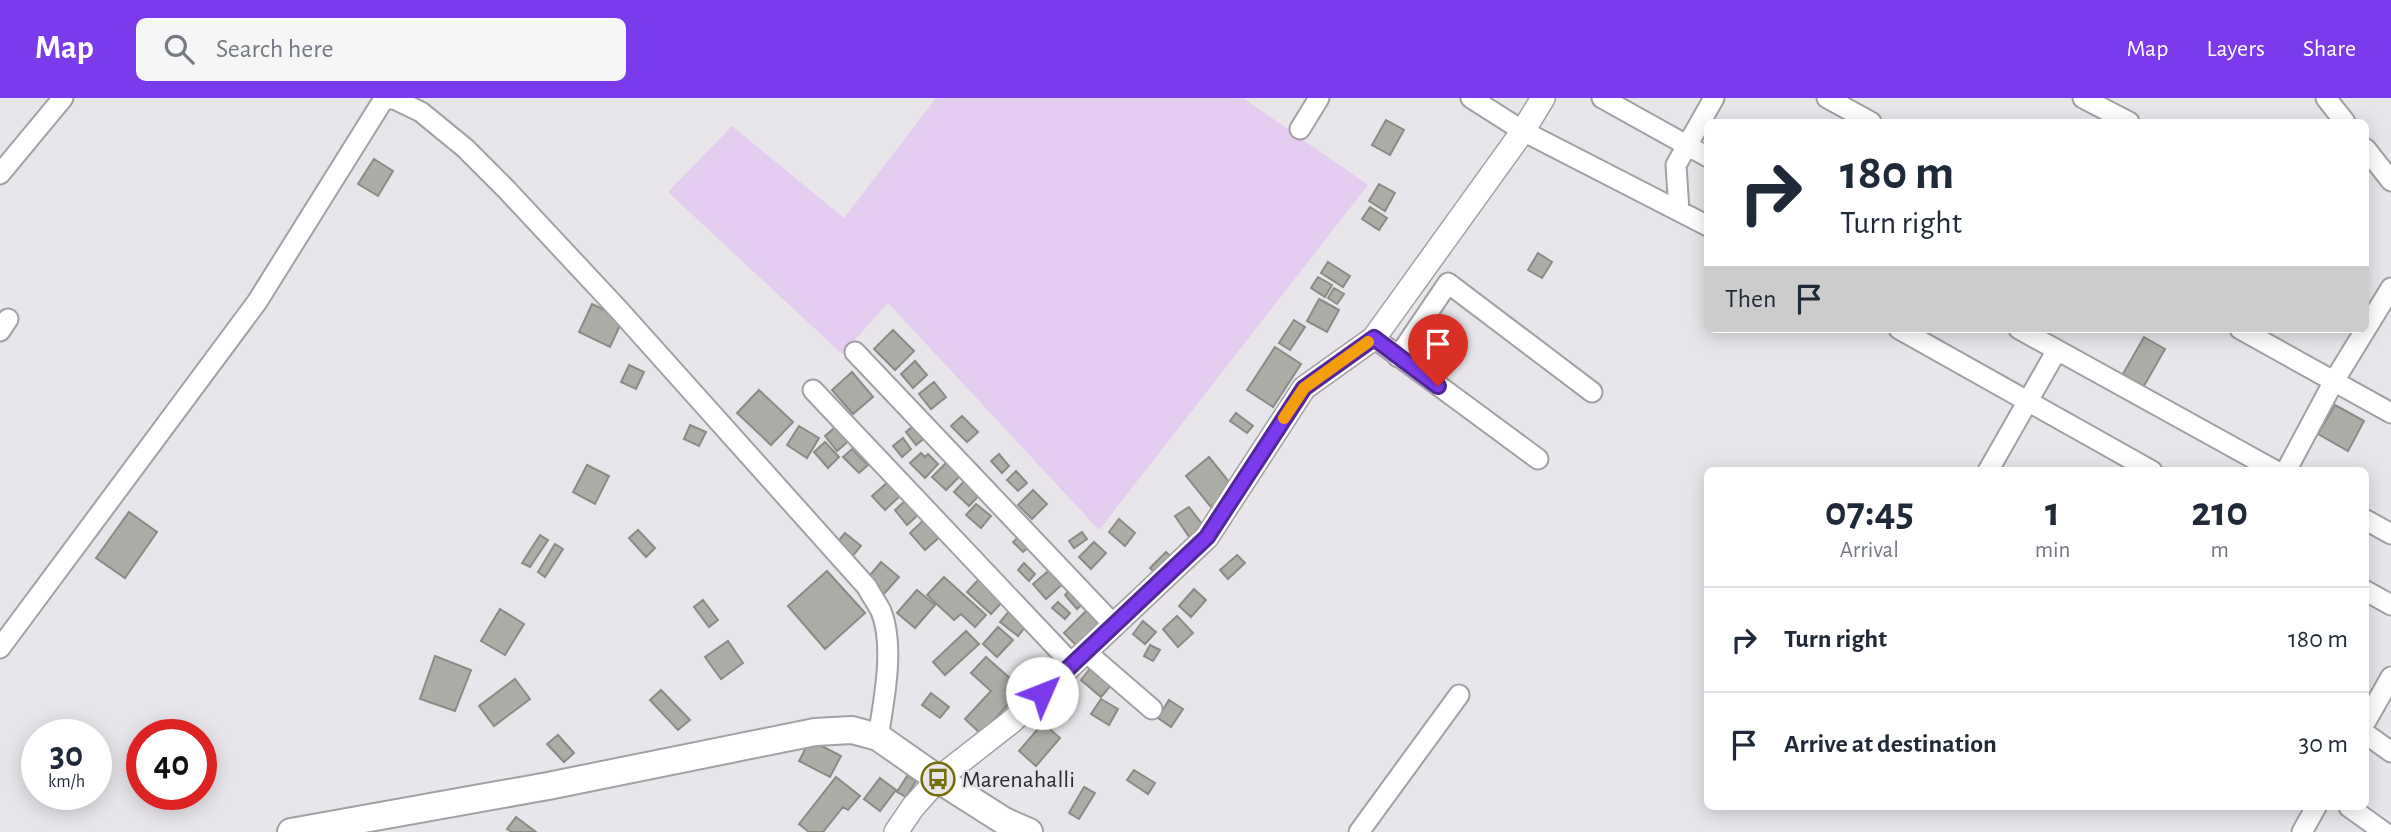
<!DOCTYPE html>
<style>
body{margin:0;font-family:"Alegreya Sans",sans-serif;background:#f6f6f7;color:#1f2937;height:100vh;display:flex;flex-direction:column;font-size:26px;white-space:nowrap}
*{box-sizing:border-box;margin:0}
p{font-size:23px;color:#747a83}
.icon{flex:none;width:38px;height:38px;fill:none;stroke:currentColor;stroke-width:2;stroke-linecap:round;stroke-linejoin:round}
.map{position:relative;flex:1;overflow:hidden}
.side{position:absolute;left:1704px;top:369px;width:665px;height:343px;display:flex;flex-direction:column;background:#fff;border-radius:10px;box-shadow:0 4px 18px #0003}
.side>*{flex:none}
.hud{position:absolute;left:1704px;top:21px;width:665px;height:214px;border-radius:10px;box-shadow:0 4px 18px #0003;background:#fff;color:#1f2937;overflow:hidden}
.speed{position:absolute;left:21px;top:621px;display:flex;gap:14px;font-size:35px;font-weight:700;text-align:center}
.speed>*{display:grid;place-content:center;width:91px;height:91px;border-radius:50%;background:#fff;box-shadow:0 4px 18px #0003;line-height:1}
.speed small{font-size:18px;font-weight:400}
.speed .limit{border:10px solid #d22;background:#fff;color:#111}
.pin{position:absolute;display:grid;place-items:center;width:60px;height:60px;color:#fff;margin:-72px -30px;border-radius:50% 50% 50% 0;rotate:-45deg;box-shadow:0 0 7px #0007}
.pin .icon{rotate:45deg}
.me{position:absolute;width:77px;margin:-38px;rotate:46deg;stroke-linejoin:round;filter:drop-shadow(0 0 5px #0008)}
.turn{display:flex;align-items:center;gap:24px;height:147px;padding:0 21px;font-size:32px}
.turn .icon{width:91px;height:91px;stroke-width:2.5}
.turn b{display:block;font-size:49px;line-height:60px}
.then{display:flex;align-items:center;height:66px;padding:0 21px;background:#0003;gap:14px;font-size:26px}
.eta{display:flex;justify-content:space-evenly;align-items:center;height:119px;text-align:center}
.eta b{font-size:42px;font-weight:700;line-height:49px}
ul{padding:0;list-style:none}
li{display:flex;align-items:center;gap:21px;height:105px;padding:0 21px;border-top:2px solid #e0e1e3}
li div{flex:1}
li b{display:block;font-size:26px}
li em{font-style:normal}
header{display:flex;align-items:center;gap:42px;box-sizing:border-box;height:98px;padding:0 35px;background:#7c3aed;color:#fff}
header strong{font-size:33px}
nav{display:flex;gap:38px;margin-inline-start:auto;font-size:24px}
.search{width:490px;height:63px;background:#f6f6f7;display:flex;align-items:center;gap:18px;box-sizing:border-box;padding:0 24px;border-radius:10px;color:#747a83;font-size:26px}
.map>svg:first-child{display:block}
.green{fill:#e5ccf1}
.building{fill:#adada8;stroke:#8b8a85;stroke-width:2}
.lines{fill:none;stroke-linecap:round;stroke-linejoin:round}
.minor-casing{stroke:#a3a0a4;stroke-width:23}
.tertiary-casing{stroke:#a3a0a4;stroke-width:26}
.secondary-casing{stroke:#a3a0a4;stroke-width:30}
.minor{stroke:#fff;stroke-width:19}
.tertiary{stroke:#fff;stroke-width:23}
.secondary{stroke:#fff;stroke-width:26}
.route-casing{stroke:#51269a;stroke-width:18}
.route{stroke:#7c3aed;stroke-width:12}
.slow{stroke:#f59e0b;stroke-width:12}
.labels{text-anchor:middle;stroke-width:5;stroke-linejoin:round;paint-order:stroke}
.poi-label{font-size:24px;fill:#2c2b2d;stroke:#e9e6eb;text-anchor:start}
</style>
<header>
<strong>Map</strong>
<div class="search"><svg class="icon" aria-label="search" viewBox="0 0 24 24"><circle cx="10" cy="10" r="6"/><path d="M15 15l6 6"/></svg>Search here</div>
<nav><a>Map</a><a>Layers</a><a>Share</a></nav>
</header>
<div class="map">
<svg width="2391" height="734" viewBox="0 0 2391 734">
<rect width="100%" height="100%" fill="#e9e6eb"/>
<path class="green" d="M936,0h307l125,87 -269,345 -211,-227 -46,51 -174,-162 64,-66 112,92z"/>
<path class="building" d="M1386,22l18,10 -14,25 -18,-10z
M374,61l19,12 -15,25 -20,-12z
M1379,86l16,9 -10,18 -16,-10z
M1370,109l17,11 -8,12 -17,-11z
M1538,155l14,9 -10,16 -14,-8z
M1328,164l22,14 -7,11 -22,-14z
M1318,179l14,8 -7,12 -14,-9z
M1334,190l10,6 -7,10 -9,-6z
M1319,201l20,11 -12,22 -20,-11z
M592,206l31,15 -13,28 -31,-15z
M1294,222l11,7 -15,23 -11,-7z
M893,232l21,21 -19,19 -21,-21z
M2144,239l21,12 -21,37 -21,-12z
M1275,249l26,17 -28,43 -26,-17z
M915,263l12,14 -14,13 -12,-14z
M629,267l15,7 -8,17 -15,-7z
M852,274l21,25 -20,17 -21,-24z
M934,284l12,15 -15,12 -12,-15z
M759,292l34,32 -22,23 -34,-32z
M2335,307l29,16 -16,30 -30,-17z
M1236,315l17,13 -6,7 -17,-12z
M962,318l16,16 -11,10 -16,-16z
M840,325l12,15 -15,13 -12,-15z
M917,325l10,13 -11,9 -10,-13z
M690,327l16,7 -7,14 -15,-7z
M799,328l20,12 -12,20 -20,-13z
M903,340l8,11 -9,8 -9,-11z
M825,344l14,15 -11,11 -14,-16z
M852,351l16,16 -9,8 -16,-16z
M921,355l4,4 3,-3 10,10 -13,14 -15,-15z
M999,356l10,12 -7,7 -11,-12z
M1209,359l25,31 -23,19 -25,-31z
M949,362l14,13 -17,17 -14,-13z
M587,367l22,11 -14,28 -22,-12z
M1016,373l11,12 -9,8 -11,-11z
M968,379l15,14 -14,15 -15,-14z
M889,383l12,14 -16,15 -13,-14z
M1033,392l14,14 -15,15 -14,-14z
M906,402l13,14 -12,11 -12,-15z
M976,406l15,12 -10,12 -15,-13z
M1189,409l16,21 -15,10 -15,-22z
M129,414l28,20 -32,46 -29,-20z
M927,419l16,17 -18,16 -15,-17z
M1119,421l16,14 -10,13 -16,-14z
M638,432l17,18 -9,9 -17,-19z
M1082,434l5,7 -13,9 -5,-7z
M845,435l16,13 -11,13 -16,-13z
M1022,436l10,10 -9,8 -10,-10z
M540,437l8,5 -18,27 -8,-4z
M1094,444l12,11 -15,16 -12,-12z
M555,446l8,5 -18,28 -7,-5z
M1166,454l11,11 -16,16 -11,-11z
M1237,457l8,8 -17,16 -8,-9z
M881,464l18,15 -16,18 -17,-15z
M1024,465l11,11 -6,7 -11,-11z
M1053,469l13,14 -20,18 -13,-15z
M827,473l38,42 -40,36 -37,-43z
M944,479l42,38 -11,12 -14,-13 -7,6 -27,-25z
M979,481l24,22 -12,13 -24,-22z
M1073,489l13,14 -9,8 -12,-14z
M1194,491l12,11 -15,17 -12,-11z
M917,492l18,15 -20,23 -18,-15z
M703,502l15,20 -9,7 -15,-20z
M1058,504l12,11 -5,6 -13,-11z
M1091,508l15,15 -27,27 -15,-15z
M500,511l24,15 -19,31 -24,-14z
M1011,511l17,14 -10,13 -18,-14z
M1177,518l16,17 -15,14 -15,-18z
M1143,523l13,11 -11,12 -12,-10z
M998,529l15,13 -16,17 -14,-13z
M966,533l13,13 -34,31 -12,-13z
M728,543l15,22 -22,16 -16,-22z
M1150,547l10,5 -7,11 -9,-5z
M435,558l36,14 -16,41 -35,-12z
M986,559l36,32 -41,45 -16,-15 26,-28 -20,-18z
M1092,568l21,17 -12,14 -20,-17z
M515,581l15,20 -36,27 -15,-20z
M661,592l29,30 -12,10 -28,-30z
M931,595l18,14 -9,11 -18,-13z
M1101,601l17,10 -9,16 -18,-11z
M1169,602l14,9 -12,18 -13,-9z
M1043,625l17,15 -24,28 -17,-15z
M558,637l16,18 -10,9 -17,-18z
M810,642l31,16 -11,21 -31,-16z
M1134,672l21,13 -7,11 -21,-14z
M907,678l9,5 -10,16 -9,-5z
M836,679l24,19 -12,14 -5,-3 -20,25h-14l-10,-8z
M880,680l16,12 -16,21 -16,-12z
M1084,689l11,6 -16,26 -10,-6z
M516,719l20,15h-24l-5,-3z"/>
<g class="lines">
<defs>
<path id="minor" d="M1471,0l52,33 185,95
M1602,0l106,59
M1827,0l44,24
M2083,0l46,24
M2326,0l19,24
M1300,31l19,-31
M2366,51l25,32
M0,76l63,-76
M1679,113l-3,-46 38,-67
M1899,231l253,142
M2019,231l257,142
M2240,231l151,84
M0,233l8,-12
M1374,240l164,121
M855,254l259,273
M1398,259l50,-74 144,109
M813,292l259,274
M1988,373l69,-121
M2286,373l48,-90 57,-93
M2366,422l25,14
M2366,493l25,14
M0,550l257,-346 125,-200 4,-3h8l27,13 44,36 41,41 113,121 248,277c4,8 10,16 14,24 14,34 3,90 -3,126
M1086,554l66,57
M2366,623l25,-44
M2366,636l25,18
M2349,709l35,25
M1359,734l100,-137
M2302,734l14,-25"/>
<path id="tertiary" d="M896,734l17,-25 25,-28 73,-57 196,-185 97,-149 70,-50 149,-207 20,-33"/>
<path id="secondary" d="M291,734l257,-46 267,-54 37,-2 26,7 60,42 66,42 25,11"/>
</defs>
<use href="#minor" class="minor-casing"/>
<use href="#tertiary" class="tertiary-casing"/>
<use href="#secondary" class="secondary-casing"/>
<use href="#minor" class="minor"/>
<use href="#tertiary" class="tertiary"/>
<use href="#secondary" class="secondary"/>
</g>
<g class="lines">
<defs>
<path id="route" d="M1042,595l165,-156 97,-149 70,-50 64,48"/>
</defs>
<use href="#route" class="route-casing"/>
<use href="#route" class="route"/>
<path class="slow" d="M1284,320l20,-30 64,-46"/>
</g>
<defs>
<symbol id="bus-ring" viewBox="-11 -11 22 22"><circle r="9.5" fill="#e9e6eb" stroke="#756f0e" stroke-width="1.5"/><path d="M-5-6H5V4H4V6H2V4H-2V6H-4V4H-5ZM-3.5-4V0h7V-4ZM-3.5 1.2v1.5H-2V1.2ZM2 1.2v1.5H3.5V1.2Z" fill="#756f0e"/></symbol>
</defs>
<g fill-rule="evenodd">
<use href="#bus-ring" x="919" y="662" width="38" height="38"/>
</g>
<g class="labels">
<g class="poi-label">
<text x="962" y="689">Marenahalli</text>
</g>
</g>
</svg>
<div class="speed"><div>30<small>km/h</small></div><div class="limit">40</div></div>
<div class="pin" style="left:1438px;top:288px;background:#d93025"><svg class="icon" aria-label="arrive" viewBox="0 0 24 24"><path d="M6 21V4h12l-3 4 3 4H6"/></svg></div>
<svg class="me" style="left:1042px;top:595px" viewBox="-20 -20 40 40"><circle r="19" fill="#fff"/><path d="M0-13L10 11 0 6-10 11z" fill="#7c3aed"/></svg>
<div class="hud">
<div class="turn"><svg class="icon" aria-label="right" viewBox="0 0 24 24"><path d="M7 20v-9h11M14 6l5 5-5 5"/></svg><div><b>180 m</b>Turn right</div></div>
<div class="then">Then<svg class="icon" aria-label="arrive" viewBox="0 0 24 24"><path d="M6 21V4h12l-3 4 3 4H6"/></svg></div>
</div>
<section class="side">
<div class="eta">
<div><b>07:45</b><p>Arrival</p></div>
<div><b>1</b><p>min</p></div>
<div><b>210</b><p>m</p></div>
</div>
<ul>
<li><svg class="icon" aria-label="right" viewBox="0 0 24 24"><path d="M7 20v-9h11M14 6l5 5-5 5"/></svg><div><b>Turn right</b></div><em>180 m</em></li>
<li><svg class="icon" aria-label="arrive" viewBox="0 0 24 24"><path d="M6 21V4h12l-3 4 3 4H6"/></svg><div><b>Arrive at destination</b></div><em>30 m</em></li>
</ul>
</section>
</div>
